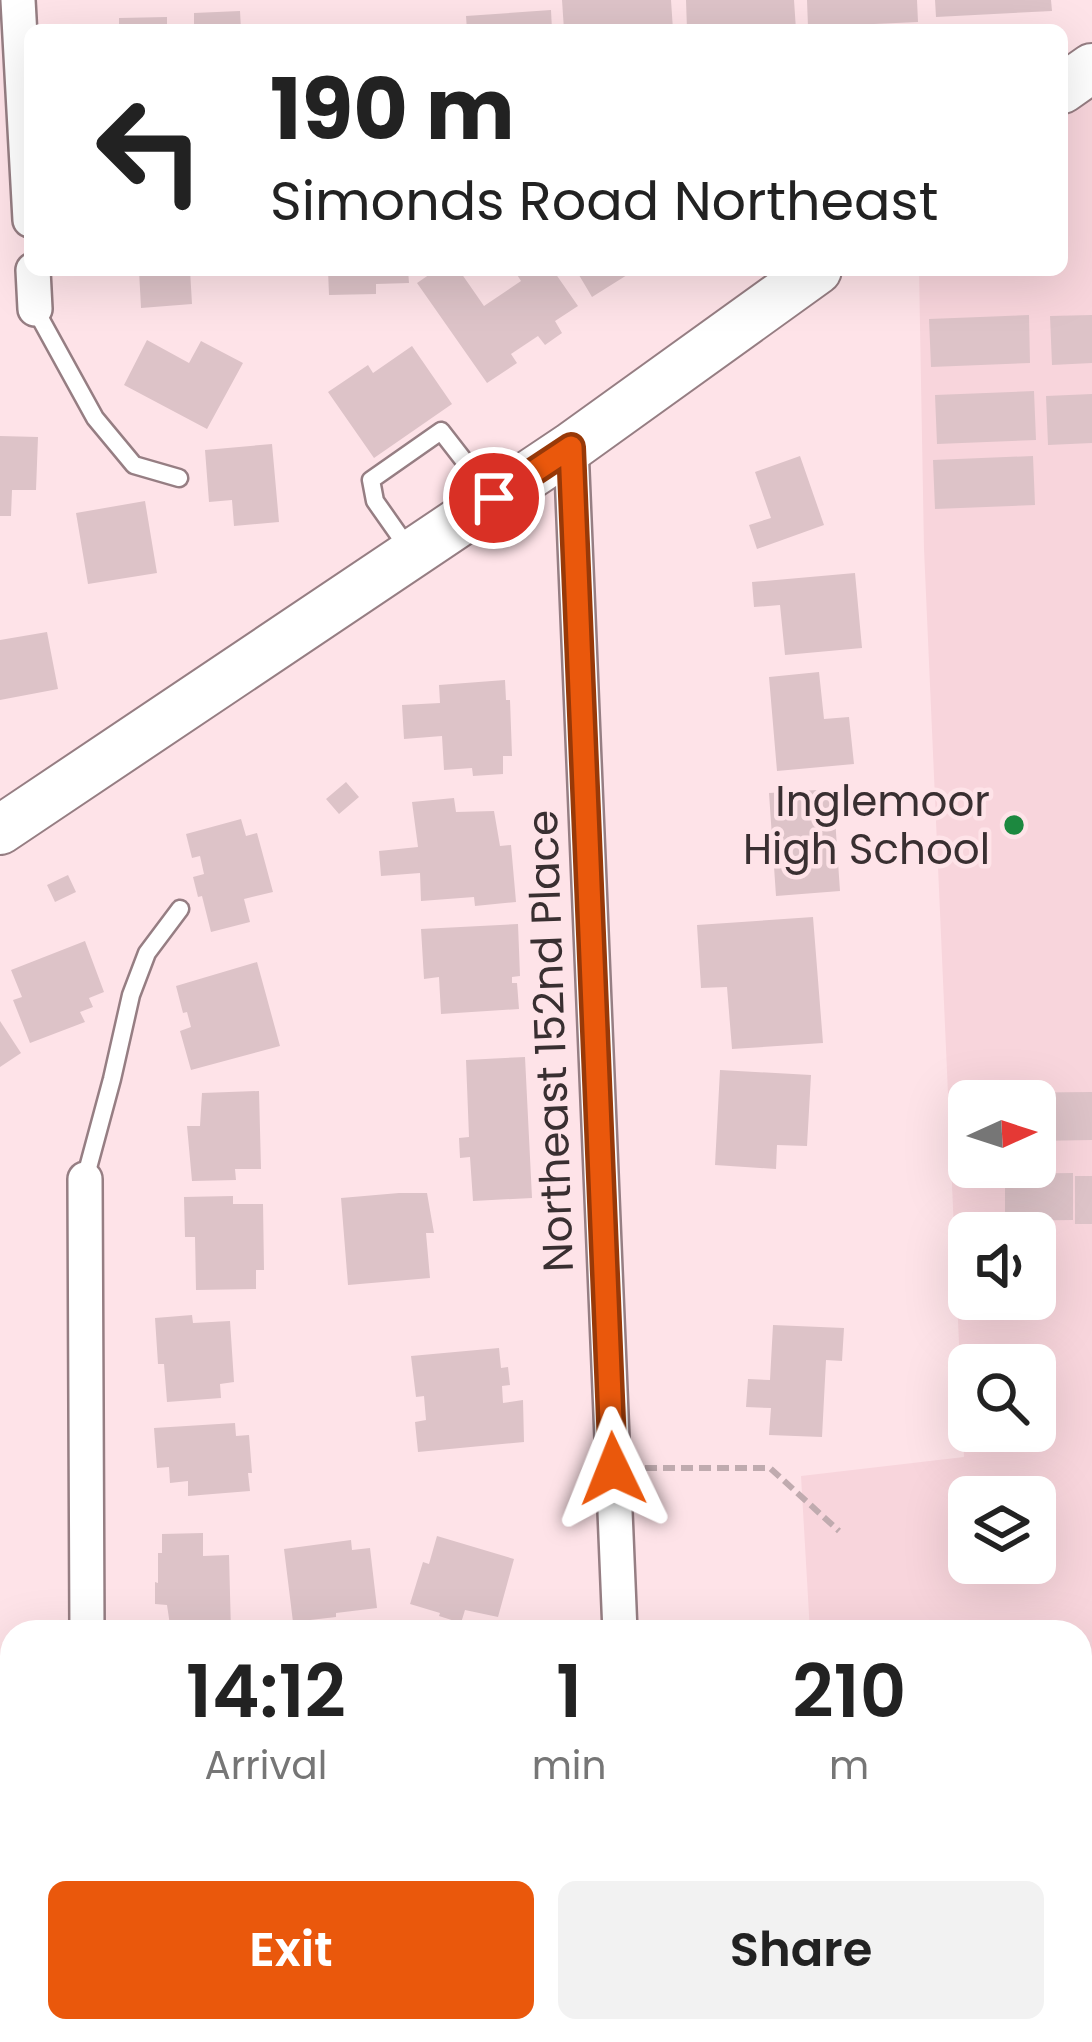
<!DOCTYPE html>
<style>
body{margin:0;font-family:Poppins,sans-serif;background:#f2f2f2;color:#222;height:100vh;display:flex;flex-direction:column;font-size:45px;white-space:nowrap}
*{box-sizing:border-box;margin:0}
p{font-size:39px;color:#767676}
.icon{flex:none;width:66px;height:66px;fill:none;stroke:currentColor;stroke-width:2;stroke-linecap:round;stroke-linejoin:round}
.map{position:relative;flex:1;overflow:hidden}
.sheet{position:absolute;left:0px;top:1620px;width:1092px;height:423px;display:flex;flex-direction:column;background:#fff;border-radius:36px 36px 0 0;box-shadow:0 12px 48px #0002}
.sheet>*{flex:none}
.guide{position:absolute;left:24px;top:24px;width:1044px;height:252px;border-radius:18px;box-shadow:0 12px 48px #0002;background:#fff;color:#222;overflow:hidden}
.needle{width:78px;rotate:87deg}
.tools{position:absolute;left:948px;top:1080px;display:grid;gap:24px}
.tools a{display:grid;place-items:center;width:108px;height:108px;border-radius:18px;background:#fff;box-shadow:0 12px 48px #0002;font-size:60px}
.pin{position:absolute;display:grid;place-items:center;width:102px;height:102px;color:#fff;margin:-51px;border:6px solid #fff;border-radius:50%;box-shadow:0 3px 12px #0007}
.me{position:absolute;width:132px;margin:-66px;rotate:358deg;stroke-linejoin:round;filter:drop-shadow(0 0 9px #0008)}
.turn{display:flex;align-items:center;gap:42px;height:252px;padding:0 48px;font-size:54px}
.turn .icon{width:156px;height:156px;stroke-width:2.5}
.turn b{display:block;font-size:84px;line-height:102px}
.eta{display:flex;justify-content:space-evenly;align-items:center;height:204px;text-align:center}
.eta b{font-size:72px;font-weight:600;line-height:84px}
.button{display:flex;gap:24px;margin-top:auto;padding:24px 48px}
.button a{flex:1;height:138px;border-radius:18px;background:#ea580c;color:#fff;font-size:48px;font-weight:600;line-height:138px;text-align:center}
.button a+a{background:#f2f2f2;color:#222}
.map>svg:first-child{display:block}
.built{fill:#f8d5dc;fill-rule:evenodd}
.green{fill:#e5b2bc}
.building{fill:#ddc3c8}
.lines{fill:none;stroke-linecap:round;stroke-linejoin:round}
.service-casing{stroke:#967e83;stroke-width:21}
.minor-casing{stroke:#967e83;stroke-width:38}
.secondary-casing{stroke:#967e83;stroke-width:52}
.path{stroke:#c0abaf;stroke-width:6;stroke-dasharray:12 6;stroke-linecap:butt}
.service{stroke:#fff;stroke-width:16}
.minor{stroke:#fff;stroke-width:33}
.secondary{stroke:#fff;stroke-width:48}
.route-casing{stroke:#983908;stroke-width:30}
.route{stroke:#ea580c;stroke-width:21}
.poi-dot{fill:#1c883f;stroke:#fee3e8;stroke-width:4.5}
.labels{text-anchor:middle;stroke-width:9;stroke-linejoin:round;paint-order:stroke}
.poi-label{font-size:42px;fill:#392f31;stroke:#fee3e8;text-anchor:end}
.street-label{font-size:42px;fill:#392f31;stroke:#fee3e8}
</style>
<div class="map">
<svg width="1092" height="2042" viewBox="0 0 1092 2042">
<rect width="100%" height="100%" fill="#fee3e8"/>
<path class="built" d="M1092,74v1663h-12v-105h-270l-9,-156 163,-19 -40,-908 -5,-279h143v-168zM969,1101h66v66h-66zM969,1233h66v66h-66zM969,1365h66v66h-66zM969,1497h66v66h-66z"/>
<path class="green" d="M1080,1737h12v227l-12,1z"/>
<path class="building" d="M562,0h109l2,30h-109z
M686,0h108l2,30h-109z
M807,0h110l1,22 -110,5z
M935,0h116l1,11 -116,6z
M551,10l1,20h-85l-1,-14z
M240,11l1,19h-47v-17z
M167,17v13h-48v-12z
M139,270h51l2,34 -51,4z
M328,270h80l1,13 -33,1v10l-47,1z
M436,270h23l25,36 37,-25 -7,-11h39l25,36 -23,15 7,12 -17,12 -7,-9 -27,18 6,9 -30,20 -70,-100z
M576,270h59l-43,27z
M1029,315l1,48 -99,4 -2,-48z
M1092,315v48l-40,2 -2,-49z
M147,340l42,23 12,-22 42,22 -36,66 -83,-44z
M412,346l40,58 -78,54 -46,-66 40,-27 5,8z
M1034,391l2,49 -99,4 -2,-49z
M1092,394v49l-44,2 -2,-49z
M0,436l38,1 -2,53h-24l-1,26h-11z
M272,444l7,78 -45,4 -2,-26 -23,2 -4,-52z
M800,456l24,69 -67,24 -8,-24 22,-7 -16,-46z
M1033,456l2,49 -100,4 -2,-49z
M145,501l12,72 -69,11 -12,-71z
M855,573l7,75 -77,7 -5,-50 -26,2 -2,-25z
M47,632l11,57 -58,11v-60z
M819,672l5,47 25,-2 5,47 -77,7 -8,-94z
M505,680l1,20h4l2,56h-9v18l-30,2 -1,-8 -28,2 -2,-34 -38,3 -2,-34 38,-2 -1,-18z
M346,782l13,15 -20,17 -13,-15z
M833,789l7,102 -64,5 -7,-103z
M454,798l2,14 38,-1 6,35 11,-1 5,57 -41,4 -1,-9 -53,4 -1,-28 -39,3 -2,-25 39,-4 -6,-45z
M241,819l5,17 11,-3 16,59 -29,7 6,23 -39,10 -9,-36 -4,1 -5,-20 11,-3 -4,-18 -8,2 -6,-24z
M68,875l8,17 -21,10 -8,-17z
M813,917l10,126 -91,6 -5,-62 -26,1 -4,-63z
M518,924l2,52 -8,1v6h5l2,26 -78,5 -2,-37 -15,2 -3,-50z
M85,941l19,51 -15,6 4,9 -13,5 5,10 -55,21 -17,-43 9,-3 -11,-27z
M257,962l23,84 -89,24 -11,-39 11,-4 -4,-15 -4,1 -7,-27z
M0,1021l21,32 -21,14z
M525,1057l7,141 -59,3 -3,-44 -10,1 -1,-20 10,-1 -3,-77z
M720,1070l91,5 -4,71 -30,-1 -1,24 -61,-4z
M259,1091l2,78h-26l1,11 -44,1 -5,-55h13l2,-33z
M1092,1092v48l-57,1v-40h-39v-8z
M1073,1173v47l-68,1v-47z
M1075,1176h17v48h-17z
M399,1193h28l7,40h-8l4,45 -82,7 -7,-87z
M233,1196v8h30l1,66h-8v19l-60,1 -1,-53h-10l-1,-40z
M192,1315l1,8 37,-2 4,61 -14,2 1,14 -54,4 -3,-38h-6l-3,-46z
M773,1325l71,3 -2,33 -16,-1 -4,77 -53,-2 2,-27 -25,-1 2,-28 22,1z
M499,1348l2,20 7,-1 2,18 -8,1 1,17 20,-3 1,42 -106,10 -3,-30 11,-2 -2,-24 -8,1 -5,-41z
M235,1423l1,13 13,-1 3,38h-4l2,18 -62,5v-15l-18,2 -1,-16 -12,1 -3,-40z
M203,1533v23l26,-1 2,77h-60l-4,-27 -12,-1v-22l3,1v-30h4v-19z
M437,1536l77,23 -16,58 -33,-7 -4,13 -22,-7 1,-3 -30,-9 13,-42 6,2z
M351,1540l1,10 18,-2 7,60 -41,5v4l-43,5 -9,-73z
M12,1908v74l-10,6 -2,-73z
M891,2031h82l-1,11h-82z"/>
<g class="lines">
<defs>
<path id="service" d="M35,309l60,109 39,47 45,13
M408,548l-33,-47 -4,-21 70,-49 52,67
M85,1179l27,-100 19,-84 16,-42 33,-44
M543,2042l4,-10 4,-1"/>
<path id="minor" d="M18,0l12,220
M33,270l2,39
M571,447l49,1185
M85,1179l2,453
M0,1800l12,-10
M636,2031l1,11"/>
<path id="secondary" d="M1062,89l30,-21
M0,830l571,-383 246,-177"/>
</defs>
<use href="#service" class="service-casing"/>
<use href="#minor" class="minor-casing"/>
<use href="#secondary" class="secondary-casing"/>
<path class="path" d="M645,1468h125l69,63"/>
<use href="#service" class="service"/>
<use href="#minor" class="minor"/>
<use href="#secondary" class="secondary"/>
</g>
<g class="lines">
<defs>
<path id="route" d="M494,498l77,-51 42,1022"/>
</defs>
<use href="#route" class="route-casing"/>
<use href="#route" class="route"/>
</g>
<circle class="poi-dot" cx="1014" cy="825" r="12"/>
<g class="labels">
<g class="poi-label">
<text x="990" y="816">Inglemoor<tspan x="990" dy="48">High School</tspan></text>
</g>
<g class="street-label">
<text transform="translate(550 1041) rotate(-92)" y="15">Northeast 152nd Place</text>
</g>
</g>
</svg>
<div class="tools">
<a><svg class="needle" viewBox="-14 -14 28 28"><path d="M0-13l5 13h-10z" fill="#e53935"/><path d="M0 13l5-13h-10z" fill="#767676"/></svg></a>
<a><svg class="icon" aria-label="sound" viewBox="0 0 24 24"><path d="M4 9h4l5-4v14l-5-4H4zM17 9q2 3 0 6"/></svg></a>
<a><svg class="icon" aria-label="search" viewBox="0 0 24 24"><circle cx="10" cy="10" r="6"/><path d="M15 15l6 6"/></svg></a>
<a><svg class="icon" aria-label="layers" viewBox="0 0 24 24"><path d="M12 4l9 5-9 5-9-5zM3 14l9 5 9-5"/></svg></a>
</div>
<div class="pin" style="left:494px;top:498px;background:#d93025"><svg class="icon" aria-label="arrive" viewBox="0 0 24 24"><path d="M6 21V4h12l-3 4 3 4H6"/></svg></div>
<svg class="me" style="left:613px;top:1469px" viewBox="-20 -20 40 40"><path d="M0-17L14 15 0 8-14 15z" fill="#ea580c" stroke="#fff" stroke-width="4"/></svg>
<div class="guide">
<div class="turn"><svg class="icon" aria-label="left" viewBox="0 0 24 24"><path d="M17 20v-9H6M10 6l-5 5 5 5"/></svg><div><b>190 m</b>Simonds Road Northeast</div></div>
</div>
<section class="sheet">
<div class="eta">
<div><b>14:12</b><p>Arrival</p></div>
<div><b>1</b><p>min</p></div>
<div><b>210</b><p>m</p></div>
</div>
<div class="button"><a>Exit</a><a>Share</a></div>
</section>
</div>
